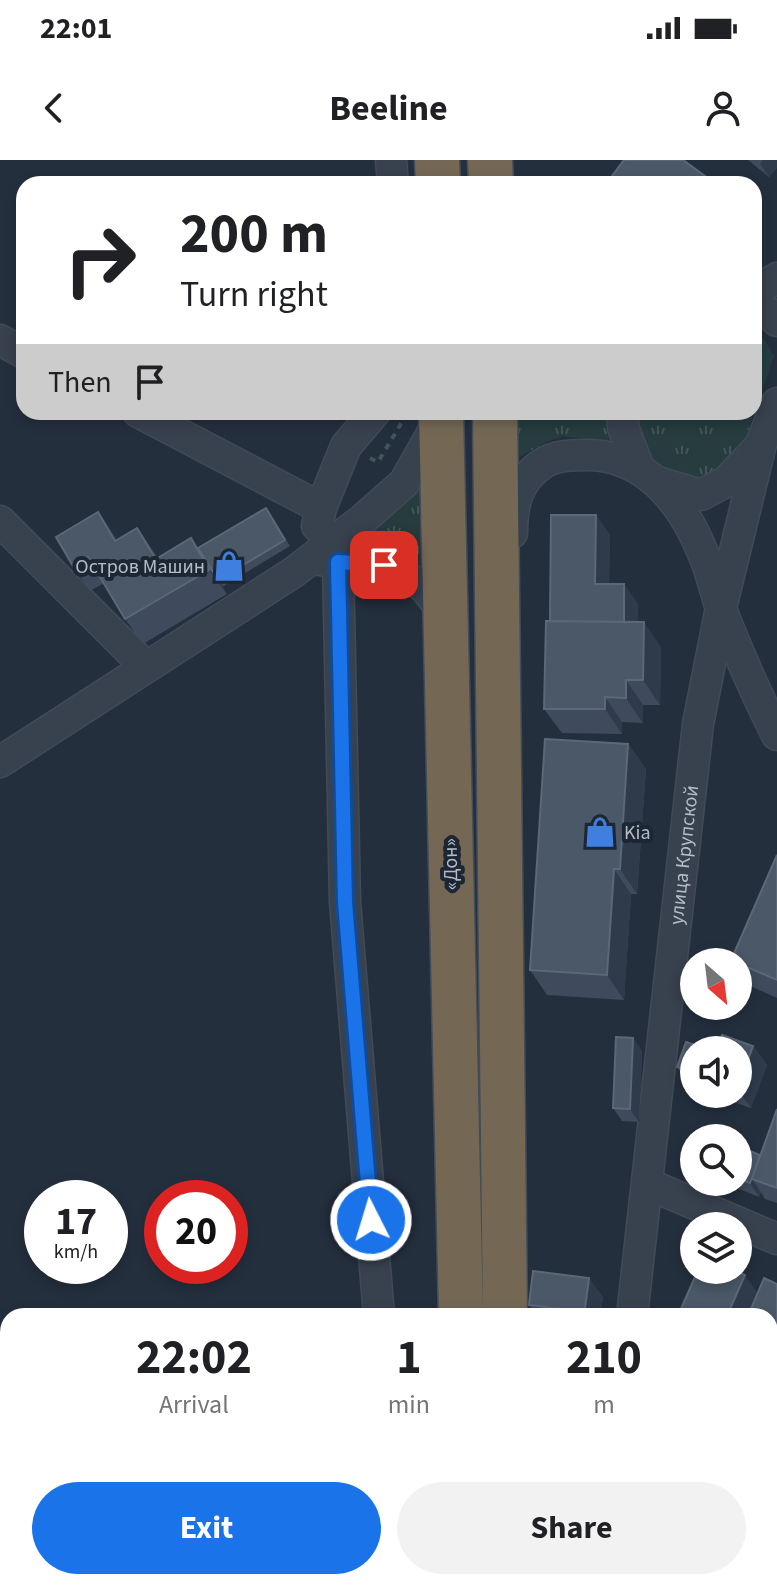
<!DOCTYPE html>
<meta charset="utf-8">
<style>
body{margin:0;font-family:"Source Sans 3",sans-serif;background:#f2f2f2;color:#202124;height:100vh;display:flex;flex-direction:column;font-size:30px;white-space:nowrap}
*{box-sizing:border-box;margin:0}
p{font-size:26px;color:#757577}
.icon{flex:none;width:44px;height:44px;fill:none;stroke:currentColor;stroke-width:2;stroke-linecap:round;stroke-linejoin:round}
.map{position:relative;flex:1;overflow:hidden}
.details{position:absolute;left:0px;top:1148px;width:778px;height:282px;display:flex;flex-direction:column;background:#fff;border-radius:24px 24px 0 0;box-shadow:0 4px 12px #0003}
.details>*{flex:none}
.guide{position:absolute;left:16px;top:16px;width:746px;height:244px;border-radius:24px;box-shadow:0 4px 12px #0003;background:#fff;color:#202124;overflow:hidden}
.needle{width:52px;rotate:152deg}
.buttons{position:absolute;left:680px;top:788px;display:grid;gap:16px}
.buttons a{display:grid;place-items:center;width:72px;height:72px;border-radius:50%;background:#fff;box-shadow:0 4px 12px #0003;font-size:40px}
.speed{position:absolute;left:24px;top:1020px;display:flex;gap:16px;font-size:40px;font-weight:700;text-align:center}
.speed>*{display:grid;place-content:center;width:104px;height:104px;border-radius:50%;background:#fff;box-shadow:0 4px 12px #0003;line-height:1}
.speed small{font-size:20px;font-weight:400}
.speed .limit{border:12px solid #d22;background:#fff;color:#111}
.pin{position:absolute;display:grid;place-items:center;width:68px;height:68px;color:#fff;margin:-34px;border-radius:16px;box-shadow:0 4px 12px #0006}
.me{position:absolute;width:88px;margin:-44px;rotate:355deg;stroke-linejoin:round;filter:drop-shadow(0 0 6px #0008)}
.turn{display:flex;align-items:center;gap:28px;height:168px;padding:0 32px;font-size:36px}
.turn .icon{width:104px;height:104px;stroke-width:2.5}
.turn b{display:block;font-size:56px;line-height:68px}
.then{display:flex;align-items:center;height:76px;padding:0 32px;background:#0003;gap:16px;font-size:30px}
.eta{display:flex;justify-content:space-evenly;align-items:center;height:136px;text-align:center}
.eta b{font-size:48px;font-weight:700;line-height:56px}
.button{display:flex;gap:16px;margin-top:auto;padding:16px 32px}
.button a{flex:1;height:92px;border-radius:48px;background:#1a73e8;color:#fff;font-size:32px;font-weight:700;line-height:92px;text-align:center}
.button a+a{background:#f2f2f2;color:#202124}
.status{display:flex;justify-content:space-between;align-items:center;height:56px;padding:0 40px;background:#fff;direction:ltr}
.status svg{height:22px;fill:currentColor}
header{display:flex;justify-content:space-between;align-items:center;height:104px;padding:0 32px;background:#fff;font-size:36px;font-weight:700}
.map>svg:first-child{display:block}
.grass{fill:url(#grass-tufts)}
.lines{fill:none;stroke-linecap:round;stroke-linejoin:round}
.minor-casing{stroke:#414a57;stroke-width:33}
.highway-casing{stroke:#434c59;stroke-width:47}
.path{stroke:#3f5557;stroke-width:4;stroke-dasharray:6 6;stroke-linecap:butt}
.minor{stroke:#38414e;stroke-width:30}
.highway{stroke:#746855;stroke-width:44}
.wall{fill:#3f4b5c}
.shaded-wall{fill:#2f3b4b}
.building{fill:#4b5868;stroke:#5c6777;stroke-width:2}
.route-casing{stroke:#114b97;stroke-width:20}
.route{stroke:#1a73e8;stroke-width:14}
.labels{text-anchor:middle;stroke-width:8;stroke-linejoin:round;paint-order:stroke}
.poi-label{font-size:20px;fill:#b4bcc9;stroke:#1d2633;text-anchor:end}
.street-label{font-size:20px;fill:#b4bcc9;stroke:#1d2633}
</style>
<div class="status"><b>22:01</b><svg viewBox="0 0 49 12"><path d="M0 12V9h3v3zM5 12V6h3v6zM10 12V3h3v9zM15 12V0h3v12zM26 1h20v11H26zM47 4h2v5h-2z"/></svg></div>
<header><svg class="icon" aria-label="back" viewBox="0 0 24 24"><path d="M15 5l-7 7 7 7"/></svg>Beeline<svg class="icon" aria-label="person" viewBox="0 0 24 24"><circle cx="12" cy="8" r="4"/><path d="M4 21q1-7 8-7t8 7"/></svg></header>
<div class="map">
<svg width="777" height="1429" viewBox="0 0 777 1429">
<defs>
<pattern id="grass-tufts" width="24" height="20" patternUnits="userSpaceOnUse" patternTransform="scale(2)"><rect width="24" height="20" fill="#263c3f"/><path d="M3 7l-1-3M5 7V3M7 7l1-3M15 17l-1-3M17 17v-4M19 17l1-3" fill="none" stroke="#435659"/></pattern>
</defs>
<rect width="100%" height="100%" fill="#242f3e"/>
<path class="grass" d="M754,174l9,4 11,18 -28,81 -28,40 -42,2 -37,-29 -9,-38h124z
M516,252h94l8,31 -55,-7 -17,6 -30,17z
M427,313l4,105 -53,-29 -32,-7z"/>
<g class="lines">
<defs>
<g id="minor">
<path d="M391,0l2,24"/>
<path d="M754,131l23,-13"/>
<path d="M754,152l15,1 8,8"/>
<path d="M0,180l24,13"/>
<path d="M138,252l183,96"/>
<path d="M623,252v15l15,39"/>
<path d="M658,322l43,13 26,-14 33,-35"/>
<path d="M0,361l146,146"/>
<path d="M317,366l4,-18 25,-62 29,-34"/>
<path d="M512,373c0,-28 5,-52 30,-69 13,-9 32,-9 47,-9 57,1 94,48 114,98 9,20 13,43 21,64 16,40 33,79 53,118"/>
<path d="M320,400l64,5 39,21 22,27"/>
<path d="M338,402l7,340 34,414"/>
<path d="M0,602l294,-190 68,-52 42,-37 35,-62"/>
<path d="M648,1024l129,55"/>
<path id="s1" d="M632,1156l66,-592 23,-116 40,-164 16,-41"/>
<path d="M0,1385l8,-5"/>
<path d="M770,1415h1"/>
<path d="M404,1422v7"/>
<path d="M598,1429v-7"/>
</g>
<path id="highway" d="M437,0l1,24
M490,0l1,24
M441,252l20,904
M495,252l10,904
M475,1422l1,7
M523,1422l1,7"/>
</defs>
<use href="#minor" class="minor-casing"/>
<use href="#highway" class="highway-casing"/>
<path class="path" d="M545,252v2l43,1v-3
M370,298l8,4 27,-45v-5"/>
<use href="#minor" class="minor"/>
<use href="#highway" class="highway"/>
</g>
<path class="wall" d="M748,0h29l-8,17z
M266,348l24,38 -68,41 -1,-2 6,9 -84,50 -18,-25 -21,-36 -14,8 -17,-25 44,-26 38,13 3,5 33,-20 13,18z
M596,355l14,20 -1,49h15l14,20 -1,18 24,25 -1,58h-17v18l-21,-1v12l-60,-1 -18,-24 6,-88z
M628,584l18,25 -9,125h-6l-7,106 -77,-5 -17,-25z
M777,695v143l-29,-13 -10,-14v-9h-6l-1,-2z
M633,878l9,13 -3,71 -17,-1 -9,-13z
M753,886l14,19 -16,43 -40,-14h27v-44z
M694,890v38l-4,-1 -13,-20z
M777,949v94l-12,-4 -4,-7 -2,5 -37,-15h16v-36l22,9z
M777,1124v76l-7,-3v-41h-86l-4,-5 78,-18z
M603,1137l-3,19h-64l-7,-11z"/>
<path class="shaded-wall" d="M763,0h14v8l-8,9 -9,-13z
M98,352l18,25 17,29 -18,-25z
M596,355l14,20 -1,68 -14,-19z
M137,368l18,25 18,31 -17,-25z
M191,378l18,25 18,31 -18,-24z
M624,424l14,20 -1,43 -14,-20z
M644,462l17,25 -1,58 -17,-25z
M626,520l17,25v18l-17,-25z
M605,537l17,25v12l-17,-25z
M628,584l18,25 -9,125 -17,-25z
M614,709l17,25 -7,106 -17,-25z
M633,878l9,13 -3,71 -9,-13z
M753,886l14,19 -16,43 -13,-18v-3z
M761,995l-9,24 9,13 -2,5 -9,-14z
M745,1115l14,20 -10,21h-22z
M589,1118l14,19 -3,19h-16z
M774,1339l3,3v26l-4,11 -3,-4v-26z
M734,1422h5l5,7h-13z"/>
<path class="building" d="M624,0h59l33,24h-110z
M266,348l19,32 -67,40 -20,-32z
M98,352l17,29 22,-13 19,31 35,-21 18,32 -84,49 -37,-62 -15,9 -17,-29z
M551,355h45l-1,69h29v38l-74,-1z
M546,461l98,1 -1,58h-17v18l-21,-1v12h-61z
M545,579l83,5 -8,125h-6l-7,106 -77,-5z
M777,695v125l-39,-17v-1l-7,-2z
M722,875l31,11 -15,41v-37h-21z
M616,877l17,1 -3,71 -17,-1z
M686,882l23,8h-15v23l-17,-6z
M777,949v79l-25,-9z
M738,986l22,9 -10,28 -12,-4z
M698,1110h35l12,5 -18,41h-34l-13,-5z
M533,1111l56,7 -5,38h-23l1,-7 -33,-4z
M764,1118l13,6v63l-7,-3v-28h-22z
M770,1337l4,2 -4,10z
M8,1382v40h234l4,7h-246v-42z
M638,1422h18l13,3 -1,4h-32z
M693,1422h41l-3,7h-41z"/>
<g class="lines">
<defs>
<path id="route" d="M371,1060l-26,-318 -7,-340 46,3"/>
</defs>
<use href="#route" class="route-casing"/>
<use href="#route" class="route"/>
</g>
<defs>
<symbol id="shop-bare" viewBox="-9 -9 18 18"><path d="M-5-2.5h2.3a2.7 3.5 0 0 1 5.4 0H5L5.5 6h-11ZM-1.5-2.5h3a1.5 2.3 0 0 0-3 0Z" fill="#3f7fe0" stroke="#1d2633" stroke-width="2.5" paint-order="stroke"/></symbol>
</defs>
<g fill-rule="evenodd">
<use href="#shop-bare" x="207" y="384" width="44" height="44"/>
<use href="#shop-bare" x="578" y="650" width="44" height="44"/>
</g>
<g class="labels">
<g class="poi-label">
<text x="205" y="413">Остров Машин</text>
<text x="624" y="679" text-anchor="start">Kia</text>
</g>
<g class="street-label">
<text dy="7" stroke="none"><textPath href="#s1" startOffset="464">улица Крупской</textPath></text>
<text transform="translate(450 704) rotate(-91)" y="7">«Дон»</text>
</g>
</g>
</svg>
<div class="buttons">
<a><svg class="needle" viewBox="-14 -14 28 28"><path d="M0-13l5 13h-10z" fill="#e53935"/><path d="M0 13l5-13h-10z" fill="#757577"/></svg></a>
<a><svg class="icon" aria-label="sound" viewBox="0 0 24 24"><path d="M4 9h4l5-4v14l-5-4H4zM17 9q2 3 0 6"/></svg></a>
<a><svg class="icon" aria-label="search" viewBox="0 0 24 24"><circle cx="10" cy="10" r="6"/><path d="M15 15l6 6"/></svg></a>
<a><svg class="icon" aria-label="layers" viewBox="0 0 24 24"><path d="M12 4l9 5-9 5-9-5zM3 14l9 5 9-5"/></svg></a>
</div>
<div class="speed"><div>17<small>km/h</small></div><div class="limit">20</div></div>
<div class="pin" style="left:384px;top:405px;background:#d93025"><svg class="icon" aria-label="arrive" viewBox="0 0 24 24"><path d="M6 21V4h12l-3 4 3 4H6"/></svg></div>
<svg class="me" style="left:371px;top:1060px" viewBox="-20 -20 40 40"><circle r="17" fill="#1a73e8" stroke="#fff" stroke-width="3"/><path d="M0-11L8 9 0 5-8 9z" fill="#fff"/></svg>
<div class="guide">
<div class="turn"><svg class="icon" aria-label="right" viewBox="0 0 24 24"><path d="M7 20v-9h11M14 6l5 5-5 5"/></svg><div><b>200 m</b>Turn right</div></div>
<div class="then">Then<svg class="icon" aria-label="arrive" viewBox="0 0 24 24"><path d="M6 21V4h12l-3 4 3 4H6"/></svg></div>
</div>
<section class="details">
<div class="eta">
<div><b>22:02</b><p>Arrival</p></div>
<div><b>1</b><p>min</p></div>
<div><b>210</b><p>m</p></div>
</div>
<div class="button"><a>Exit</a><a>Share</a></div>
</section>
</div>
